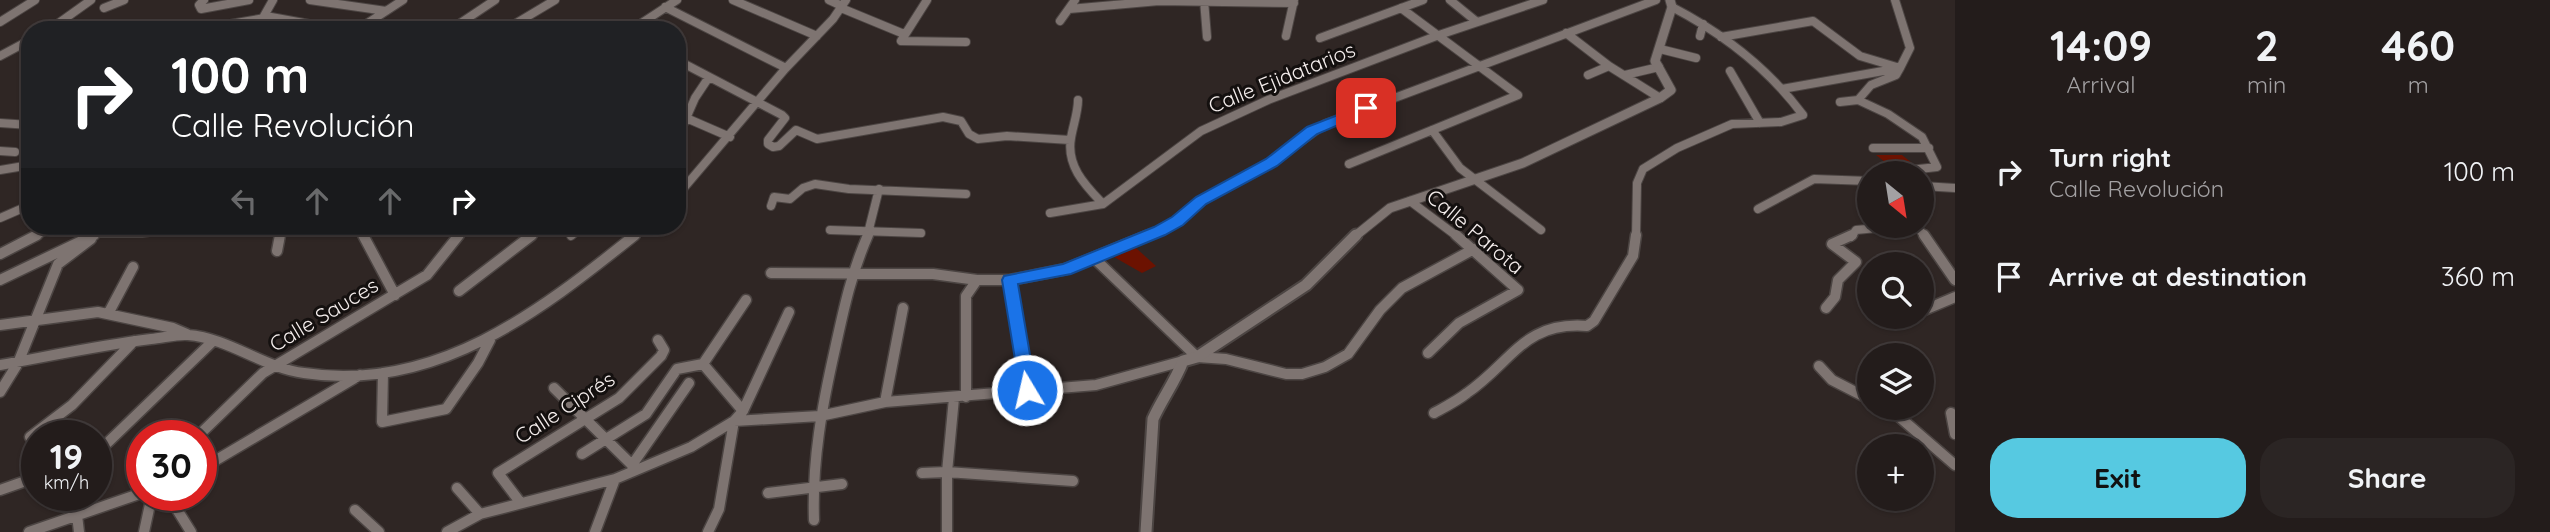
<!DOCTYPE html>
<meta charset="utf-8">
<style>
body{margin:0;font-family:Quicksand,sans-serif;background:#2b2524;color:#f1f3f6;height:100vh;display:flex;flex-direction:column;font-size:26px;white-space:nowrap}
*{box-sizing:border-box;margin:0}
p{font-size:23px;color:#a3a1a3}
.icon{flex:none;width:38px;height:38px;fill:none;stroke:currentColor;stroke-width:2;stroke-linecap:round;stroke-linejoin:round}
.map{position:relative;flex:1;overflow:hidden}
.sheet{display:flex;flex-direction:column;background:#231c1b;width:595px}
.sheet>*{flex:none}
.banner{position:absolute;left:21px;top:21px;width:665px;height:214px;border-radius:28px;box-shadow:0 2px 5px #0004,0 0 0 2px #403a3a;background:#202124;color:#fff;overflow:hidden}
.needle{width:46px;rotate:150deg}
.tools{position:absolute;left:1857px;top:161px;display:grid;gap:14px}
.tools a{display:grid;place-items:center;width:77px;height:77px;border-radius:50%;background:#231c1b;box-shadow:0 2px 5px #0004,0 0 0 2px #403a3a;font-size:35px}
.speed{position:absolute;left:21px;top:420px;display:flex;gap:14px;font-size:35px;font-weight:700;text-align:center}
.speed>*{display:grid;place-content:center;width:91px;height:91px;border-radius:50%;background:#231c1b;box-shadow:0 2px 5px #0004,0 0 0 2px #403a3a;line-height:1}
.speed small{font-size:18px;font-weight:400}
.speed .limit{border:10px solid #d22;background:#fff;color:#111}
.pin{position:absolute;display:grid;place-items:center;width:60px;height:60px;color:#fff;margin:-30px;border-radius:14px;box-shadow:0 4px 10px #0006}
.me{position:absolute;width:77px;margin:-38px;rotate:351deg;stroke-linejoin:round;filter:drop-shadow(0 0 5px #0008)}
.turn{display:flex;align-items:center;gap:24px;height:147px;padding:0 35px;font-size:32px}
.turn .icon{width:91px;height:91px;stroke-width:2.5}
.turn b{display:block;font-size:49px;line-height:60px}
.lanes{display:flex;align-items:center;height:66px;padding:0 35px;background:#0003;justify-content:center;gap:35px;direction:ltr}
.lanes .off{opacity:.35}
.eta{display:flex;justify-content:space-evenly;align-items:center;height:119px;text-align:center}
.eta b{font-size:42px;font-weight:800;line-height:49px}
.cta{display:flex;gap:14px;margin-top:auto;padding:14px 35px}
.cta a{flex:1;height:80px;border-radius:28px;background:#56c9e1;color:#111;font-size:28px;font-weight:800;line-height:80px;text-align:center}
.cta a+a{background:#2b2524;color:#f1f3f6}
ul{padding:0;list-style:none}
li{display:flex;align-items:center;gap:21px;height:105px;padding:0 35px}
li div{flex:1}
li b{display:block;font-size:26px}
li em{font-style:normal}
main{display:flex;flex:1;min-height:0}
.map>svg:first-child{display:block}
.building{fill:#6c1201}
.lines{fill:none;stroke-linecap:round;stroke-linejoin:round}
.minor-far1-casing{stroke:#4c4543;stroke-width:10}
.minor-casing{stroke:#4c4543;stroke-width:13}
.tertiary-far1-casing{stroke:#4c4543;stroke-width:11}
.tertiary-casing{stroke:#4c4543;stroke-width:15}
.minor-far1{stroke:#7e7471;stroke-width:8}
.minor{stroke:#7e7471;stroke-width:10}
.tertiary-far1{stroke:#7e7471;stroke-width:9}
.tertiary{stroke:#7e7471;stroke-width:11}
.route{fill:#1a73e8;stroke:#114b97;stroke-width:2}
.labels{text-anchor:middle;stroke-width:6;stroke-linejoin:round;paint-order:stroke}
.street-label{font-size:21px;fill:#f5eeed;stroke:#14100f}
</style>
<main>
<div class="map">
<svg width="1955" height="532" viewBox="0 0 1955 532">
<rect width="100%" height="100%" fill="#2f2624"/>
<path class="building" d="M1876,155h26l10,8 -22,3z
M1136,248l20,18 -14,7 -28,-16z"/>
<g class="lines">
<defs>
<path id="minor-far1" d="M204,0l-5,5 2,4 48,-9
M310,0l76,11
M733,0l84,36
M829,0l13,6
M927,0l-26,41 65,1
M1204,0l3,37
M1450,0l27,22
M665,7l121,61
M104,8l20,-8
M841,8l63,26
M1069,9l90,-8 135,2
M1060,21l15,-21
M0,22l35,-22
M207,28l64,-11 71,13
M49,30l42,-30
M256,30l17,-30
M357,30l46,-30
M450,30l45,-30
M505,30l50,-30
M631,30l46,-30
M1566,33l43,33 51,32
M1286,36l8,-36
M1700,36l3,-12
M1721,37l92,-16 47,35 40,12 -4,7 -25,10 -13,15 -18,2
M1320,38l103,-38
M1660,49l36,9
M0,56l30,-16
M677,60l105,55 3,3 -17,22v4l5,3 6,-1 17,-16 21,9 126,-22 18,4 8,13 9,5 29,-3 63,4
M1730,71l30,52
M1588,75l21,-9
M1625,75l34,-8
M1782,89l118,-21 10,-20 -15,-48
M1078,100c0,13 -5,25 -7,38 -5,28 14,47 32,66
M1858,100l30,14 34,23 15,30 -54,6
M677,114l53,23
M0,123l30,2
M1432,130l28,38 81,62
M677,139l18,-41 14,-21
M1873,148h56
M0,151l15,1
M1349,164l169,-69 -117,-87
M0,170l30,-5
M1922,186l33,2
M677,196l108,-127 48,-50 13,-19
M1410,201l48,36
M771,206l3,-9 16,2 13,-11 12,-4 34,5 117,5
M1758,209l56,-30 55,2
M1050,213l53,-9 98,-73 67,-31 171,-65 104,-35
M0,218l30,-13
M278,226l2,11
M358,226l6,11
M1917,226l8,11
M316,229l30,-3
M830,230l91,3
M96,233h46l51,-7
M571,236l12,-10
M33,237l22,-11
M93,237l3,-4
M458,237l9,-11
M529,237l15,-11
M633,237l14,-11
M867,237l12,-48
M1145,237l32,-16 24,-20 70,-38 54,-39 331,-124
M1636,237l1,-54 6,-14 34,-21 55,-24 49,-2 22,-7c-35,-47 -79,-81 -131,-108
M1851,237l5,-7 42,-4"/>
<path id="minor" d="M363,235l32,60
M1924,235l31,45
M1832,244l20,-9
M277,251l3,-16
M0,254l37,-19
M1095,259l102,98 29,2 60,15h16l23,-7 23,-13 32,-44 22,-22 72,-39
M771,273l162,1 44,6h33l56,-11 83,-34
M0,280l94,-45
M1010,280l17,110
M459,291l73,-56
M1826,308l9,-11 3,-17 18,-18 -24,-18
M1922,311l33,-14
M108,314l25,-47
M1898,320l9,-3
M0,325l98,-13 75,16 14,6
M1428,353l31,-30 59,-33 -62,-55
M703,364l43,-64
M0,365c50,-9 101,-20 151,-26 12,-1 26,-5 37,-4 41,3 76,33 116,38 131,20 235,-61 331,-138
M1819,366l13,14 37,19
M383,373l-1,49 64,-13 32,-46 12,-23
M554,388l78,77 1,5
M0,392l18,-29 40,-99 33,-25
M966,397v-101l11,-16
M885,402l18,-94
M1889,408l66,57
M743,411l46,-99
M1434,413c11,-6 23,-12 33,-20 45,-31 57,-72 120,-67l7,-5 39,-65 3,-21
M1951,413l4,21
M198,436l65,-63 164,-98 32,-40
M30,437l42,-32 62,-64
M100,450l113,-109
M582,454l64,-40 31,-45 26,-5 40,47 -9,10 -15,88 -11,23
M632,465l57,-82
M201,469l159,-94
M922,473l25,-1 126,9
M457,488l23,26
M0,490l37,-13
M768,493l74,-9
M168,495l23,37
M520,502l-22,-29 121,-75 42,-42 3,-6 -6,-10
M355,510l24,22
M77,515l2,17
M814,520c-2,-59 8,-114 21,-171 9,-41 16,-75 33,-114
M29,532l113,-39
M144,532l8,-37
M447,532l33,-18 135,-35 76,-32 43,-26 86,-5 65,-14 211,-17 87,-24
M595,532l20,-53
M947,532v-60l7,-74"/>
<path id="tertiary-far1" d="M1354,237l36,-29 133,-45 137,-65 11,-8 -16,-29 17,-54 -2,-7"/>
<path id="tertiary" d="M1146,532l7,-113c9,-20 22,-37 30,-58l14,-4 109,-72 50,-50"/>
</defs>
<use href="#minor-far1" class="minor-far1-casing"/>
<use href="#minor" class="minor-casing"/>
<use href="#tertiary-far1" class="tertiary-far1-casing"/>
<use href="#tertiary" class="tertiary-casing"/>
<use href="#minor-far1" class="minor-far1"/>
<use href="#minor" class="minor"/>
<use href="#tertiary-far1" class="tertiary-far1"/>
<use href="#tertiary" class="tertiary"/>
</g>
<path class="route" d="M1366,104l5,1v6l-54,23 -40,32 -71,38 -23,21 -18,10 -94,39 -53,10 18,106 -3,6 -6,2 -6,-2 -19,-116 2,-4 59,-12 91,-37 18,-10 24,-20 70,-38 41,-32z"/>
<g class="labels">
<g class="street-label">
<text transform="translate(1282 78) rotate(-22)" y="7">Calle Ejidatarios</text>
<text transform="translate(1475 232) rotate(40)" y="7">Calle Parota</text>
<text transform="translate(324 315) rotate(-31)" y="7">Calle Sauces</text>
<text transform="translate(565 408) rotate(-33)" y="7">Calle Ciprés</text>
</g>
</g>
</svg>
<div class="tools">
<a><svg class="needle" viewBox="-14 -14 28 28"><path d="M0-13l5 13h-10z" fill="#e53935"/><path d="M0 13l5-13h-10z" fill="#a3a1a3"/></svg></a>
<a><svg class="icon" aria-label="search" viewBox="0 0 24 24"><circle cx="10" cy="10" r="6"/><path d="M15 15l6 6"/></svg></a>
<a><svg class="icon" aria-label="layers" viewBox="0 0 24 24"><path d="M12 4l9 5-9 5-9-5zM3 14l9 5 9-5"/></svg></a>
<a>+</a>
</div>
<div class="speed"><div>19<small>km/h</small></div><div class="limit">30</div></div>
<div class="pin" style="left:1366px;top:108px;background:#d93025"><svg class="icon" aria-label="arrive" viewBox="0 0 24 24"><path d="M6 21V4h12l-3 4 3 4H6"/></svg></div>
<svg class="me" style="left:1027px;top:390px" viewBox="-20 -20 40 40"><circle r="17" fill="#1a73e8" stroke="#fff" stroke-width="3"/><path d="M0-11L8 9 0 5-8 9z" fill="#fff"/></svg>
<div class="banner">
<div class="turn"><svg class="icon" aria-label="right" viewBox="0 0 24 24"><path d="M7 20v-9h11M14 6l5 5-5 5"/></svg><div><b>100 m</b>Calle Revolución</div></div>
<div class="lanes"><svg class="icon off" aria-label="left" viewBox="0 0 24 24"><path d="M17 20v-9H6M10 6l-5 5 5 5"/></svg><svg class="icon off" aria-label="ahead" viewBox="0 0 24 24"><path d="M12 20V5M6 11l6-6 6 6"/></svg><svg class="icon off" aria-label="ahead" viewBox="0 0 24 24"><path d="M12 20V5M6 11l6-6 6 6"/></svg><svg class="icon" aria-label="right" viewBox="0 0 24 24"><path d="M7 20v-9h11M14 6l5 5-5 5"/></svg></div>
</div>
</div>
<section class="sheet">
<div class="eta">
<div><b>14:09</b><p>Arrival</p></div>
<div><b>2</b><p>min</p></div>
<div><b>460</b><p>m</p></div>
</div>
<ul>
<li><svg class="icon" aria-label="right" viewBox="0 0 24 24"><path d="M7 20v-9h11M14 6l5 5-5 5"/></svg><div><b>Turn right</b><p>Calle Revolución</p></div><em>100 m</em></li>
<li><svg class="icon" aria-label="arrive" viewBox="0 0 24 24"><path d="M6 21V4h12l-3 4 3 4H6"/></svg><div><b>Arrive at destination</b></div><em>360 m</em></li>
</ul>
<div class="cta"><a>Exit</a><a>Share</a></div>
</section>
</main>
